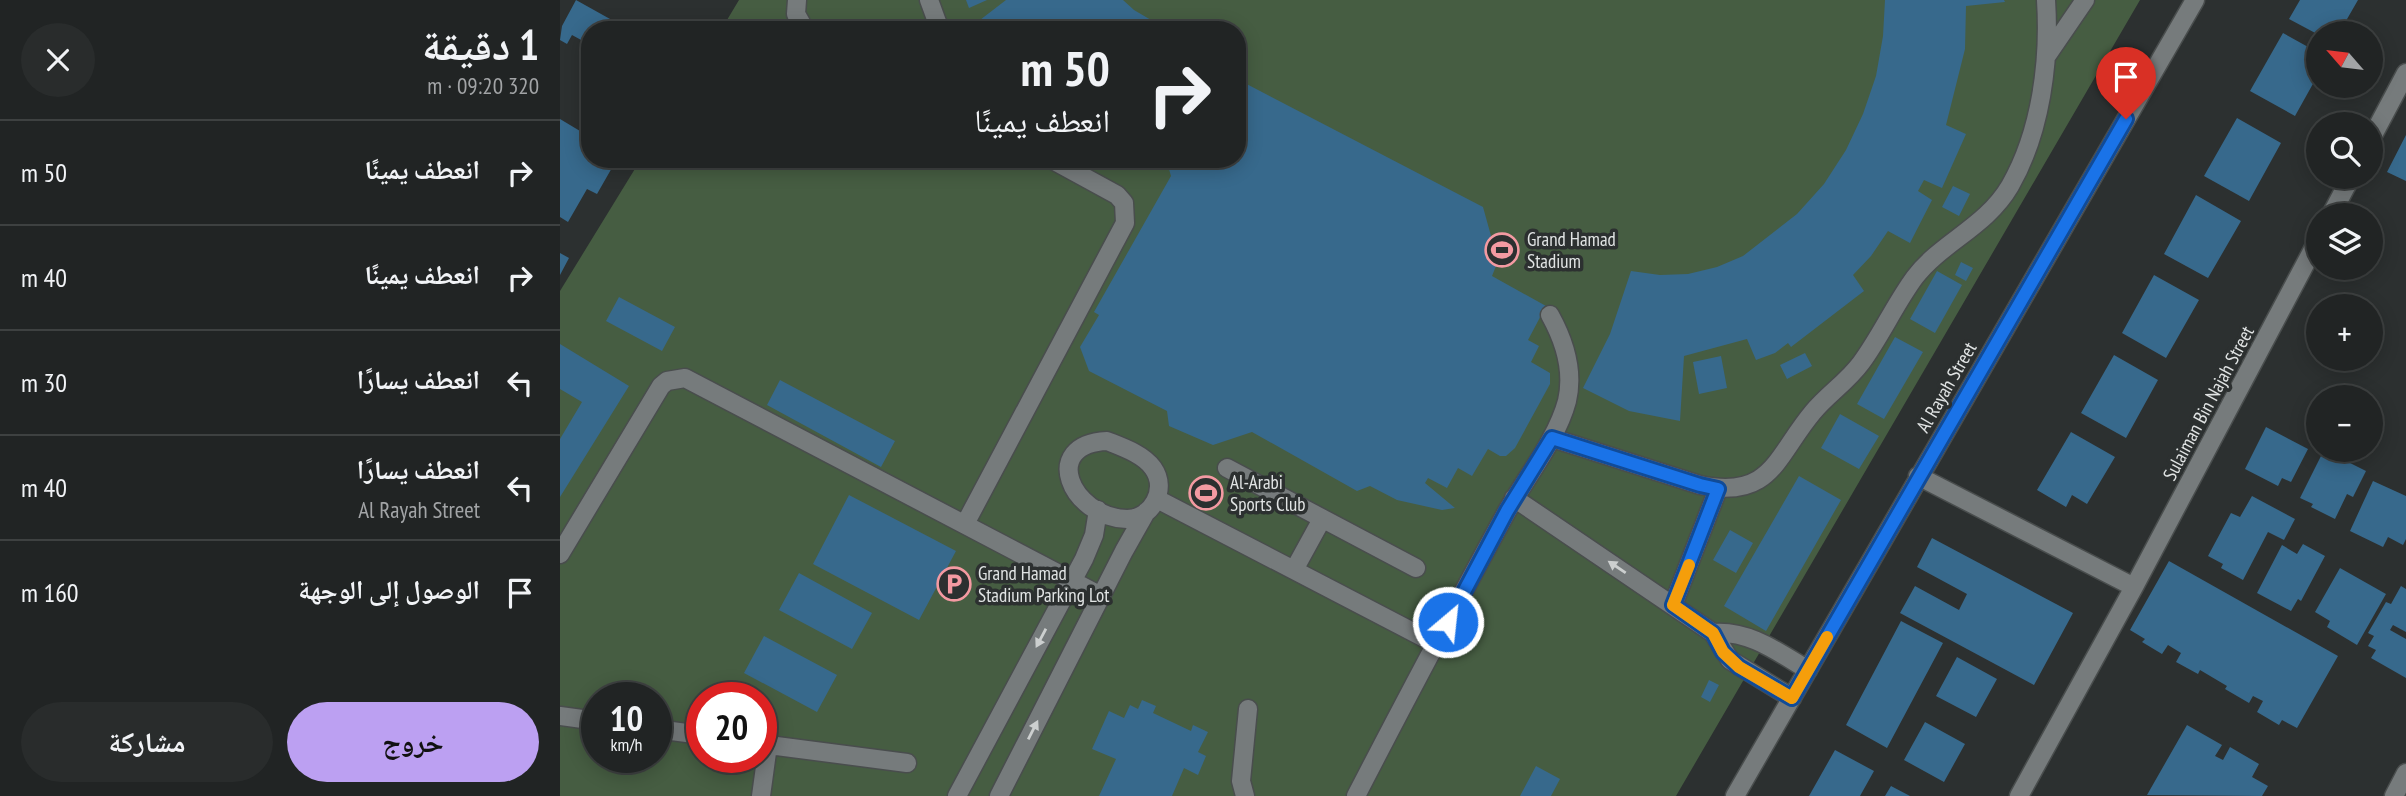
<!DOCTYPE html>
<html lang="ar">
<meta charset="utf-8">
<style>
body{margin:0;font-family:"PT Sans Narrow","Noto Naskh Arabic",sans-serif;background:#292c2c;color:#f1f3f6;direction:rtl;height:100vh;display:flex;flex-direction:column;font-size:26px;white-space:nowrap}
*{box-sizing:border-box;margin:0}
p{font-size:23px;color:#a2a4a6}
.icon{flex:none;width:38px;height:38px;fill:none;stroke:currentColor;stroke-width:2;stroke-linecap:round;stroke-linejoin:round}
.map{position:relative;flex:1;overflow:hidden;direction:ltr}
.details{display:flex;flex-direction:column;background:#212424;width:560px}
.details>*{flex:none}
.banner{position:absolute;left:21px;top:21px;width:665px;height:147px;border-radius:28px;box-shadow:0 4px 18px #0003,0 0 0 2px #3e4141;direction:rtl;background:#212424;color:#f1f3f6;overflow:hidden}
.needle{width:46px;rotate:298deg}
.buttons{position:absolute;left:1746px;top:21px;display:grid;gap:14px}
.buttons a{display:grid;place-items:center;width:77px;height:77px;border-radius:50%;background:#212424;box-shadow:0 4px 18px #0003,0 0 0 2px #3e4141;font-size:35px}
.speed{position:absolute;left:21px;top:682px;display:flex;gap:14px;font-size:35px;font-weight:700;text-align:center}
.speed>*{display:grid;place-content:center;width:91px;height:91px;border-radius:50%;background:#212424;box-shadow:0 4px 18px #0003,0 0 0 2px #3e4141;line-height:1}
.speed small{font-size:18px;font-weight:400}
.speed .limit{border:10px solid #d22;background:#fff;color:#111}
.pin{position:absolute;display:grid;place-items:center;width:60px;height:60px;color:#fff;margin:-72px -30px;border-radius:50% 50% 50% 0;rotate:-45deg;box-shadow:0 0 7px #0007}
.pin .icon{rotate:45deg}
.me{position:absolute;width:77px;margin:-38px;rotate:28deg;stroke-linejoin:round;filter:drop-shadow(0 0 5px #0008)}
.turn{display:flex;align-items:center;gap:24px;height:147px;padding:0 21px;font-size:32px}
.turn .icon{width:91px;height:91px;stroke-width:2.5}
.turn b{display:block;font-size:49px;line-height:60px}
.round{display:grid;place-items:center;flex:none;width:74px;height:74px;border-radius:37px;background:#292c2c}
.summary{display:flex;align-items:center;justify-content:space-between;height:119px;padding:0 21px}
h1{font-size:42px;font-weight:700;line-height:52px}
.cta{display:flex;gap:14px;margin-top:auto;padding:14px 21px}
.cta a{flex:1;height:80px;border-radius:42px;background:#bca0f2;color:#111;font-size:28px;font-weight:700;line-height:80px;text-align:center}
.cta a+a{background:#292c2c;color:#f1f3f6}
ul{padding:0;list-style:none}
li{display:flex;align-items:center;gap:21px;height:105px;padding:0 21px;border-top:2px solid #3e4141}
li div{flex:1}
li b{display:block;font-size:26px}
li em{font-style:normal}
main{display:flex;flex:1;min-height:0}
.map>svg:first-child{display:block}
.green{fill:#465d42;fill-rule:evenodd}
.building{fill:#37698c}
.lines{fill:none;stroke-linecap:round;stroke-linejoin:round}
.minor-casing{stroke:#494d4d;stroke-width:21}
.minor{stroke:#767b7c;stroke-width:18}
.oneway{fill:#cccfcf}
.route-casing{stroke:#114b97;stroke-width:18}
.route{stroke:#1a73e8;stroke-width:12}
.slow{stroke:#f59e0b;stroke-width:12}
.labels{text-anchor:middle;stroke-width:7;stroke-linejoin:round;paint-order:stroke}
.poi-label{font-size:19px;fill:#e1e4e4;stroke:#2c3030;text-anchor:start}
.street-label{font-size:19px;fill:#e1e4e4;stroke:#2c3030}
</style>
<main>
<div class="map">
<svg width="1846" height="796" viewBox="0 0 1846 796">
<rect width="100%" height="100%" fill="#2c3030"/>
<path class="green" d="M179,0h1401l-464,796h-1116v-505l81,-132h596v-129h-516zM37,698h59v60h-59zM142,698h59v60h-59z"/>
<path class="building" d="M16,0l43,24 -3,6h-26v3l-2,-1 -5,9 -11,-6 -5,9 -7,-4 2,-14z
M406,0h21l-18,8z
M446,0h117l11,10 34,20h-201z
M1325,0h119l1,2 -39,4 -1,43 -19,76 20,9 -24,54 -18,-8 -6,11 14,9 -22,43 -22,-12 -17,25 -18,19 11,16 -73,56 -3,-4 -13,10 -19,7 -9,-21 -63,17 -4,65 -51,-10 -46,-23 27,-54 21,-63 29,4 28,-1 29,-7 26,-11 54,-42 27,-30 22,-34 17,-36 13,-38 7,-40z
M1740,0h58l-19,33h-20v2l-30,-16z
M1723,33l36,20v20l-24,43 -45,-25z
M677,79l246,128 15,54 -6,15 54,30 -18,34 11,6 -8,16 19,11v11l-35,64 -9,8h-6l-12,-7 -16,27 -14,-8 -11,20 -19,-10 -3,5 30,25 -13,2 -45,-10 -27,-14 -13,5 -105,-59 -39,13 -44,-19 -2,-15 -78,-40 -9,-24 19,-32 -5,-3 77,-136 -5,-17h71z
M1677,118l44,25 -32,58 -45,-25z
M0,119l30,18v22h27l-20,35 -10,-5 -19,33 -8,-5z
M1846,135v46l-19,-9z
M1393,186l17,8 -11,22 -17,-9z
M1636,195l45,26 -33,57 -44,-24z
M0,253l9,5 -9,17z
M1401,262l12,6 -7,13 -11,-6z
M1377,271l25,14 -27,48 -25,-14z
M1594,275l45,25 -33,58 -44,-25z
M59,297l56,30 -13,24 -56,-30z
M1335,337l28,15 -39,67 -27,-15z
M0,344l69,42 -69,111v-58l22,-37 -22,-13z
M1245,353l7,13 -25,13 -7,-14z
M1554,355l44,25 -32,58 -45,-25z
M1161,356l6,32 -28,6 -6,-32z
M220,380l115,61 -14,26 -114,-62z
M1280,414l39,22 -20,33 -38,-21z
M1706,427l42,22 -17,33 -9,-4 -4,8 -33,-17z
M1511,432l44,25 -28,47 -15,-9 -6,12 -29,-17z
M1764,450l42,21 -13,26 -6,-3 -12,25 -24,-12 2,-3 -13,-6z
M1239,476l42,24 -75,131 -42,-25z
M1813,481l33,15v43l-3,6 -15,-8 -5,10 -33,-16z
M289,495l107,56 -37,69 -106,-56z
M1692,496l43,23 -11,21 -16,-8 -25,48 -22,-12 2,-4 -15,-8 23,-43 9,4z
M1170,530l23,13 -17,30 -23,-13z
M1372,538l141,75 -39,72 -134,-72 15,-27 44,24 8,-16 -50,-27z
M1743,544l22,12 -24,45 -3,-2 -7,12 -34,-18 25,-48 15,9z
M1609,561l169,95 -41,72 -15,-8 -3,5 -22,-13 6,-11 -10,-5 -4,7 -24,-14 2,-3 -27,-16 -2,4 -22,-12 5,-9 -13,-8 -6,9 -20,-12 3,-3 -15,-9z
M1780,568l46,26 -29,51 -30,-18 3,-6 -15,-9z
M239,573l73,40 -20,36 -73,-39z
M1841,586l5,3v43l-13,-7 -3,5 16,9v39l-35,-20 5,-8 -8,-4 6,-10 -6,-3 18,-31 5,2z
M1341,621l42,22 -56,105 -41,-23z
M204,636l73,39 -20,37 -73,-39z
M1397,657l40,22 -21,38 -40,-21z
M1149,680l10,5 -9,17 -9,-5z
M582,700l14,6 -3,7 38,18 2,-6 15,7 -10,20 8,4 -8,19 -14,-7 -12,28h-73l17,-37 -24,-10 17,-38 15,7 6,-13 8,4z
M1365,722l40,22 -21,38 -40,-22z
M1627,725l35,20 -7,11 8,4 7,-13 29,17 -7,13 16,9 -6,10 -115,-1z
M1275,750l39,21 -14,25h-51z
M976,766l24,13 -9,17h-31z
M1331,786l19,10h-25z"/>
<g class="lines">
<defs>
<path id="minor" d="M237,0l-1,14 9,16
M369,0l11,30
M1486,57l39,-57
M1811,139l35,-66
M1771,215l20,-38
M992,438l148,47c72,15 76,-29 113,-73 15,-18 34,-30 48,-49 20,-27 34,-59 54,-86 27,-35 71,-50 95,-91 31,-54 40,-125 36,-186
M547,441c15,6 36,13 46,27 15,21 -1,51 -26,51 -57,-2 -87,-75 -20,-78z
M667,468l189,100
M1358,476l216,111
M954,498l199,135 17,27 62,38
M597,499l279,145
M405,524l160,-301 -1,-20 -7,-8 -66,-36
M0,554l101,-168 6,-5 18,-3 416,218
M734,570l28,-51
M1113,605l45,-116
M1153,633c36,-3 65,19 95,37
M0,716l37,5
M96,729l46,6
M201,744l146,19
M201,796l7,-51
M397,796l127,-237 10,-24 4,-25
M439,796l125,-245 22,-39
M685,796l-4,-15 7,-72
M796,796c49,-95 99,-189 150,-283 19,-34 51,-74 61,-112 7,-30 -2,-59 -17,-86
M1175,796l460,-796
M1459,796l115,-209 185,-349
M1834,796l12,-23"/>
</defs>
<use href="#minor" class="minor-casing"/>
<use href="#minor" class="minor"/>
</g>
<defs><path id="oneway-solid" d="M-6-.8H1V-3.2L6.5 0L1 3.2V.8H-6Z" transform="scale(1.75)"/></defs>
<g class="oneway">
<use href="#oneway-solid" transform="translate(1057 567) rotate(-146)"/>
<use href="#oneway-solid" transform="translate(481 638) rotate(118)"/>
<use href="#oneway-solid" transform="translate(473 730) rotate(-63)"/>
</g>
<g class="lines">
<defs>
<path id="route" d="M888,622l59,-111 45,-73 148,47 18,4 -45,116 40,28 10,19 16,15 53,31 334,-579"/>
</defs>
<use href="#route" class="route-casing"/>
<use href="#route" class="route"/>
<path class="slow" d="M1129,565l-16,40 40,28 10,19 16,15 53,31 35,-61"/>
</g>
<defs>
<symbol id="stadium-ring" viewBox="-11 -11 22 22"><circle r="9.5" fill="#2c3030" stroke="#f49aa2" stroke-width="1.5"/><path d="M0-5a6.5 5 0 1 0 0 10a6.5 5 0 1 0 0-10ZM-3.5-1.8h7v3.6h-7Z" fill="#f49aa2"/></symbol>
<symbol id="parking-ring" viewBox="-11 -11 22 22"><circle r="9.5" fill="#2c3030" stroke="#f49aa2" stroke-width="1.5"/><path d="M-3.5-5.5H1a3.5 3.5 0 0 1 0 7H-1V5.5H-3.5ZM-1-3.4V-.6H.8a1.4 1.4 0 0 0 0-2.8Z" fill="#f49aa2"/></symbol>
</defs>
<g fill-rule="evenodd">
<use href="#stadium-ring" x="923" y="231" width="38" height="38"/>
<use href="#stadium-ring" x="627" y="474" width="38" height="38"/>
<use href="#parking-ring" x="375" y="565" width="38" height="38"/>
</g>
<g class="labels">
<g class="poi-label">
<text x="967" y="246">Grand Hamad<tspan x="967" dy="22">Stadium</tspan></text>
<text x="670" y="489">Al-Arabi<tspan x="670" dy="22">Sports Club</tspan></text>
<text x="418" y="580">Grand Hamad<tspan x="418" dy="22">Stadium Parking Lot</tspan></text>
</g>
<g class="street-label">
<text transform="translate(1386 387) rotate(-60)" y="7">Al Rayah Street</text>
<text transform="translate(1648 403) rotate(-62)" y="7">Sulaiman Bin Najah Street</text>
</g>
</g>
</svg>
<div class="buttons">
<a><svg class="needle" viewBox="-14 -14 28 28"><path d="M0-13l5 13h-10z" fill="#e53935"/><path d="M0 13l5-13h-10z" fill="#a2a4a6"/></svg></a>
<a><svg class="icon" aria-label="search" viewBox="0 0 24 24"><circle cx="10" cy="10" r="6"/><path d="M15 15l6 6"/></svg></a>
<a><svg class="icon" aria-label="layers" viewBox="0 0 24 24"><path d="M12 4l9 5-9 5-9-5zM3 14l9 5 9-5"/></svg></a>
<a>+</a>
<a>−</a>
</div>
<div class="speed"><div>10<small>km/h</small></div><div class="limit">20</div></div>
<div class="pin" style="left:1566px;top:119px;background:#d93025"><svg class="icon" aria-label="arrive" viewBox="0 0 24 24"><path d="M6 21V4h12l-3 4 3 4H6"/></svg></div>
<svg class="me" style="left:888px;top:622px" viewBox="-20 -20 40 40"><circle r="17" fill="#1a73e8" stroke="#fff" stroke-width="3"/><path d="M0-11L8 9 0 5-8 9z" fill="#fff"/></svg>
<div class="banner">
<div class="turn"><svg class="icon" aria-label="right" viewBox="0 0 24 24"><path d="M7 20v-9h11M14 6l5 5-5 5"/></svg><div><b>50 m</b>انعطف يمينًا</div></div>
</div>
</div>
<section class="details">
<div class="summary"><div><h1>1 دقيقة</h1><p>320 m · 09:20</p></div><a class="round"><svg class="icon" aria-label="close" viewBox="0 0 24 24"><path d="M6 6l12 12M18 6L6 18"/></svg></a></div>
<ul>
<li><svg class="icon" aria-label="right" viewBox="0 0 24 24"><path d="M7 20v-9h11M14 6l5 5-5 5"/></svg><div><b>انعطف يمينًا</b></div><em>50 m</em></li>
<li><svg class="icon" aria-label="right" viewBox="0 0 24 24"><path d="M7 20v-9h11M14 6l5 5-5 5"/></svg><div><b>انعطف يمينًا</b></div><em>40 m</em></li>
<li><svg class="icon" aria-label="left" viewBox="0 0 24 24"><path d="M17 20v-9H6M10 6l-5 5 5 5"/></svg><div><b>انعطف يسارًا</b></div><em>30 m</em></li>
<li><svg class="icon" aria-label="left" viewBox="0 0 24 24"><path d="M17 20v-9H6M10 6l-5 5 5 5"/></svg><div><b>انعطف يسارًا</b><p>Al Rayah Street</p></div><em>40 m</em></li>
<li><svg class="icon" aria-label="arrive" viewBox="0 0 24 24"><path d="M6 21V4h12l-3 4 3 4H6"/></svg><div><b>الوصول إلى الوجهة</b></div><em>160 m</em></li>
</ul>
<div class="cta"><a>خروج</a><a>مشاركة</a></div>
</section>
</main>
